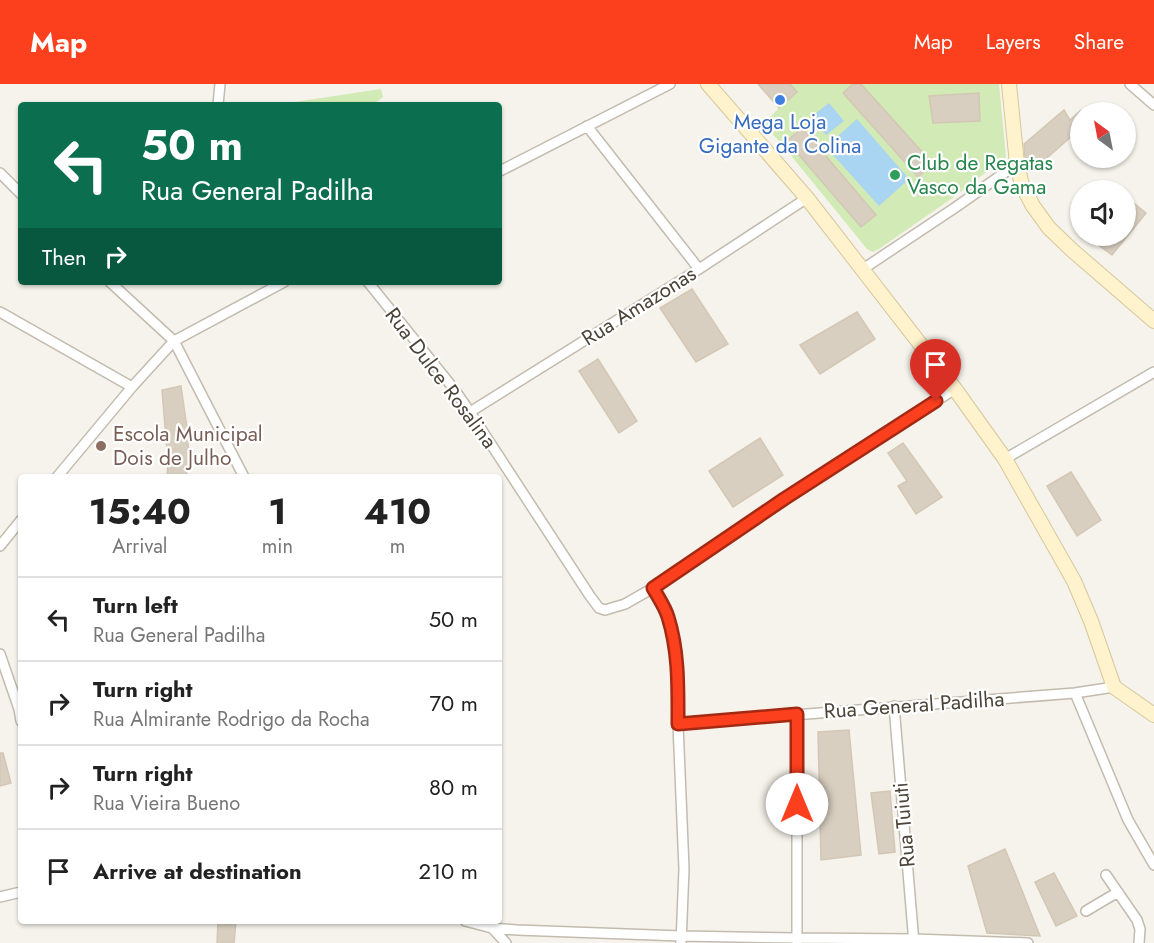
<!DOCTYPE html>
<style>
body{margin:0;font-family:Jost,sans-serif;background:#f6f6f6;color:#222;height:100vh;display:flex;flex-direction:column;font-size:22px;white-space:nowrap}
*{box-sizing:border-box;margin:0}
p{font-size:20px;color:#767676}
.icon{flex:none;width:33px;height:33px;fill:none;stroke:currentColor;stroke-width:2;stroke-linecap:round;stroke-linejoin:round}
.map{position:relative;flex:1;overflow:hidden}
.sheet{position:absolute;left:18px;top:390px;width:484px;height:450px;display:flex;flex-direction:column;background:#fff;border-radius:6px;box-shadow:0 2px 4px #0004}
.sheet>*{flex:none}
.top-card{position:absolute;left:18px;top:18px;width:484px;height:183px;border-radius:6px;box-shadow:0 2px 4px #0004;background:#0b6e4f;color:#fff;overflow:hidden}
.needle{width:39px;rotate:328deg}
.fabs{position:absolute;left:1070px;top:18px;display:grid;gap:12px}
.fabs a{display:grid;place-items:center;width:66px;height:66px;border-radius:50%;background:#fff;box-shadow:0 2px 4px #0004;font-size:30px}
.pin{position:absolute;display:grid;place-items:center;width:51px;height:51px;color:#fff;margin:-62px -26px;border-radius:50% 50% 50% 0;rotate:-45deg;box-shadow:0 0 6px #0007}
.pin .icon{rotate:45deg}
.me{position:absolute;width:66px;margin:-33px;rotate:0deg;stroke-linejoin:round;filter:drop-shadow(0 0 4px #0008)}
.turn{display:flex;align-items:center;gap:21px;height:126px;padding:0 24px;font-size:27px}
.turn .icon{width:78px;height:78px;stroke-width:2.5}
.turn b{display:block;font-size:42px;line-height:51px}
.then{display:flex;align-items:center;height:57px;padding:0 24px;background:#0003;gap:12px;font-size:22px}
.eta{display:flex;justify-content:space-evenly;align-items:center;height:102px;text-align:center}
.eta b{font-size:36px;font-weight:700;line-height:42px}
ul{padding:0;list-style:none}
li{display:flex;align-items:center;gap:18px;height:84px;padding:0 24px;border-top:2px solid #e0e0e0}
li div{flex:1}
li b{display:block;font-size:22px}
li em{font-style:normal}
header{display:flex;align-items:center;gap:36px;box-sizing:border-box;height:84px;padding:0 30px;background:#fc3f1d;color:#fff}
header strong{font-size:28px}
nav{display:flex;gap:33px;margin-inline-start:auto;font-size:21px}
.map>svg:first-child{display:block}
.green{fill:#d2eab5}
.water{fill:#a9d4f2}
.building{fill:#d8cfc1;stroke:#d3c7b4;stroke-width:1.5}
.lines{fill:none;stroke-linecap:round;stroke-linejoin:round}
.street-casing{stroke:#c2bbae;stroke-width:12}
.secondary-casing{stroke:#d6c79b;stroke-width:16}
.street{stroke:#fff;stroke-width:9}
.secondary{stroke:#fff3cd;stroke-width:14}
.route-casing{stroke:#a42913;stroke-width:15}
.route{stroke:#fc3f1d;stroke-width:10}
.shop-dot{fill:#3f7fe0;stroke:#fff;stroke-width:2}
.leisure-dot{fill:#2e9e5b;stroke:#fff;stroke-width:2}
.education-dot{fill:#8d6e63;stroke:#fff;stroke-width:2}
.labels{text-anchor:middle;stroke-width:4.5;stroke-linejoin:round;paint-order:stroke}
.shop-label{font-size:21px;fill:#366cbe;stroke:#fff}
.leisure-label{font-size:21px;fill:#27864d;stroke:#fff;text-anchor:start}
.street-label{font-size:21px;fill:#4b4439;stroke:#fff}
.education-label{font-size:21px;fill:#785e54;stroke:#fff;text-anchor:start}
</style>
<header>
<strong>Map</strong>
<nav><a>Map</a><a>Layers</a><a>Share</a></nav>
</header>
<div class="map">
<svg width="1154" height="859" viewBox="0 0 1154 859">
<rect width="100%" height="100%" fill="#f6f3ec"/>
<path class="green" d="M758,0h241l7,73 -55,42 -72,50 -6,3 -6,-3 -87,-107 -17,-18 16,-16z
M381,5l2,8 -10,8h-99z"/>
<path class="water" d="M829,19l15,18 -18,14 -15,-18z
M857,35l52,60 -30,27 -53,-59z"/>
<path class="building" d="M758,0h32l7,8 -18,16z
M853,0h8l72,80 -15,13 -75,-84z
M979,9l1,28 -47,2 -4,-27z
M1064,26l6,10 10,-9v18l-48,42 -7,-14 -1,-13z
M802,44l74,87 -15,12 -74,-86z
M1125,112l21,17 -34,42 -26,-19h39z
M692,205l36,55 -32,18 -36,-54z
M857,228l18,27 -55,35 -20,-29z
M598,275l39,62 -18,12 -40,-62z
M181,302l6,42 2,30 -3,19h-19l1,-14 -6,-73z
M760,354l23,37 -50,32 -24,-36z
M903,359l39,54 -26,17 -18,-28 9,-5 -19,-28z
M1071,388l30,48 -24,16 -30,-50z
M849,646l12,125 -40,5 -3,-128z
M0,669h3l8,30 -11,3z
M890,707l5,61 -16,2 -8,-61z
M1005,765l10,24 25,63 -53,-3 -19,-67z
M1054,789l23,43 -21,10 -21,-44z
M218,837h18l-2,22h-17z"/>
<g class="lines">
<defs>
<path id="street" d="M1130,0l24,21
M218,21l2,-21
M587,42l112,143
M500,87l170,-87
M0,89l21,21
M863,185l93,-62 61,-43
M110,198l64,59 70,136
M368,198l86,107 16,23 120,184 9,12 6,2 20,-6 28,-16 131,-89 171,-110
M0,228l132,75
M470,328l229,-143 108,-71
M1005,375l149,-87
M57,393l75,-90 42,-46 110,-59
M0,462l21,-26
M653,504l15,27 8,32 2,33v44l6,145 -3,74
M0,570l19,55 2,12
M1075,609l53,127 26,45
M894,622l20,237
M678,640l397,-31 39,-6
M1106,791l31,45 3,9 -1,14
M0,813l21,-5
M1086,827l32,-19
M465,837l27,7 14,15
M487,837l5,7 25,2 164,6 116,2 117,1 114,4
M797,859v-229"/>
<path id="secondary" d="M708,0l99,114 148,191 50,70 69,122 17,40 23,66 40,28
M1009,0l8,80 5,21 11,21 16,22 24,23 81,70"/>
</defs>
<use href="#street" class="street-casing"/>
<use href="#secondary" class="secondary-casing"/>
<use href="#street" class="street"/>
<use href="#secondary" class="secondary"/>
</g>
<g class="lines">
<defs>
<path id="route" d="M797,720v-90l-119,10c0,-36 1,-72 -10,-107 -3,-10 -10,-20 -15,-29l131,-89 152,-98"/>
</defs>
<use href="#route" class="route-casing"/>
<use href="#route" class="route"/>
</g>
<circle class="shop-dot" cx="780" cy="16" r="6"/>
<circle class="leisure-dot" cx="895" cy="91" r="6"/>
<circle class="education-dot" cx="101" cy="362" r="6"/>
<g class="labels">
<g class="shop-label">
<text x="780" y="45">Mega Loja<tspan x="780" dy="24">Gigante da Colina</tspan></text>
</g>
<g class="leisure-label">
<text x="907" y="86">Club de Regatas<tspan x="907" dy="24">Vasco da Gama</tspan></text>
</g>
<g class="street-label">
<text transform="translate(639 222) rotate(-32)" y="7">Rua Amazonas</text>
<text transform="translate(441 294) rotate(53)" y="7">Rua Dulce Rosalina</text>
<text transform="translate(914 621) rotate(-4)" y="7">Rua General Padilha</text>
<text transform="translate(904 741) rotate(-95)" y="7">Rua Tuiuti</text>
</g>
<g class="education-label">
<text x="113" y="357">Escola Municipal<tspan x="113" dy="24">Dois de Julho</tspan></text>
</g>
</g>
</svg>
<div class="fabs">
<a><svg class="needle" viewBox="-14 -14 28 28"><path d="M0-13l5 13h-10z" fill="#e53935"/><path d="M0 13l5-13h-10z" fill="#767676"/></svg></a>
<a><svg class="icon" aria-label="sound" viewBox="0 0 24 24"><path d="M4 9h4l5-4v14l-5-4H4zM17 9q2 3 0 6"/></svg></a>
</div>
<div class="pin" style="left:936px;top:317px;background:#d93025"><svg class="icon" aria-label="arrive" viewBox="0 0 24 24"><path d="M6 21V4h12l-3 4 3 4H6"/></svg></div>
<svg class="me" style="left:797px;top:720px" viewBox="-20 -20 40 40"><circle r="19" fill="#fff"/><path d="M0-13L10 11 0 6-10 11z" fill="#fc3f1d"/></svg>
<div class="top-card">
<div class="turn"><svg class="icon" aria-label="left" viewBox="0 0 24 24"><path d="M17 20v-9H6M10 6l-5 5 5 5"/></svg><div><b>50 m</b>Rua General Padilha</div></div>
<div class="then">Then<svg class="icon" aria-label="right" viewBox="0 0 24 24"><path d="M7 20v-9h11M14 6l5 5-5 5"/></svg></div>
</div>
<section class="sheet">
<div class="eta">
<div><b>15:40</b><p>Arrival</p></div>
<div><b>1</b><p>min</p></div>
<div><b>410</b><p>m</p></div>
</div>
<ul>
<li><svg class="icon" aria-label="left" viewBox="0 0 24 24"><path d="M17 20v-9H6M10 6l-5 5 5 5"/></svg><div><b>Turn left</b><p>Rua General Padilha</p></div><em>50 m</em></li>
<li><svg class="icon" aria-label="right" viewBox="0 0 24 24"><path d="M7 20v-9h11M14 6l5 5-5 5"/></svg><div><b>Turn right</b><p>Rua Almirante Rodrigo da Rocha</p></div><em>70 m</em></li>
<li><svg class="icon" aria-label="right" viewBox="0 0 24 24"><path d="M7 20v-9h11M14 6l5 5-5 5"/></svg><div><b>Turn right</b><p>Rua Vieira Bueno</p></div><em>80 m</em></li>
<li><svg class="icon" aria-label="arrive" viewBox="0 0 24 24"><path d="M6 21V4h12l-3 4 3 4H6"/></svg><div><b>Arrive at destination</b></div><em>210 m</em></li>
</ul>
</section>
</div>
